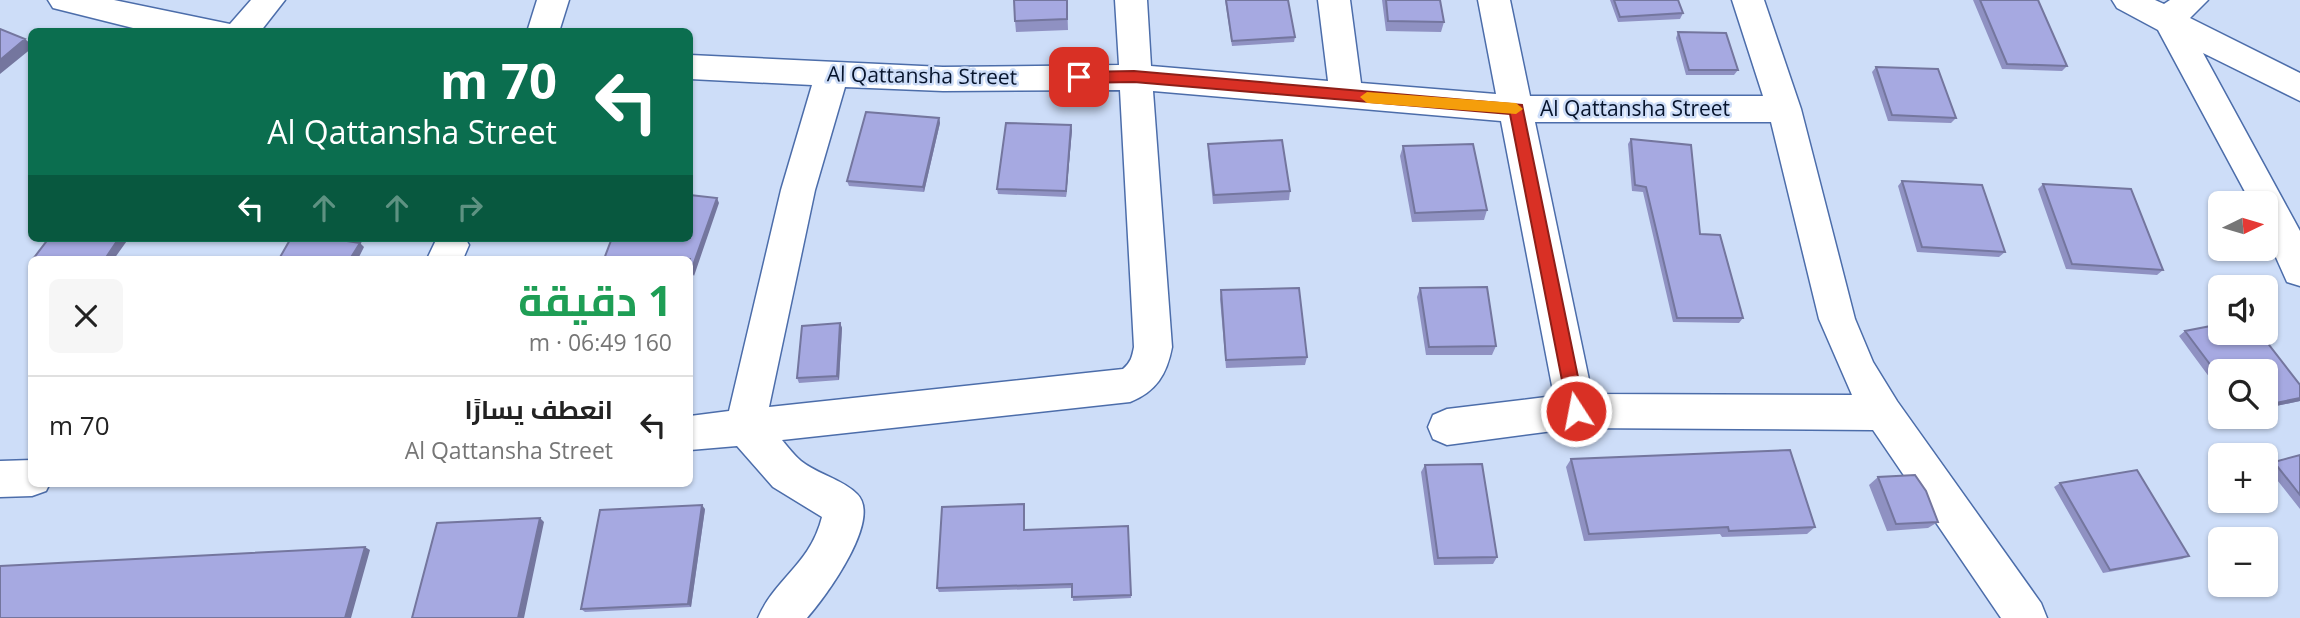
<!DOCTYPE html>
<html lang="ar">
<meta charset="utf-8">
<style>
body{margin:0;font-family:"Open Sans",Cairo,sans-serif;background:#f6f6f6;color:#222;direction:rtl;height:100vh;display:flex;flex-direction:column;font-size:26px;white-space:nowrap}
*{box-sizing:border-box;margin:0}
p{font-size:23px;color:#767676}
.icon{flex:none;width:38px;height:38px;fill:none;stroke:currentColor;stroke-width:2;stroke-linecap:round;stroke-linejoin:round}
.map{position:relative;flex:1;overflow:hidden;direction:ltr}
.sheet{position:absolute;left:28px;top:256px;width:665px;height:231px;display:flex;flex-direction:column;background:#fff;border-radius:10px;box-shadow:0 2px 5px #0004;direction:rtl}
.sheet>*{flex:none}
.guide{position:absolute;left:28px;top:28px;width:665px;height:214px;border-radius:10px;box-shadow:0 2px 5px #0004;direction:rtl;background:#0b6e4f;color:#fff;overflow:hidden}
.needle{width:46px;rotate:85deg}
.fabs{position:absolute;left:2208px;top:191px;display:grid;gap:14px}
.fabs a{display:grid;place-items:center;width:70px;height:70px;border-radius:10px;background:#fff;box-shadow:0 2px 5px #0004;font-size:35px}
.pin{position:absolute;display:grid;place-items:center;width:60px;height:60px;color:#fff;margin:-30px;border-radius:14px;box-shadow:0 4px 10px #0006}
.me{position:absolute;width:77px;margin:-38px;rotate:349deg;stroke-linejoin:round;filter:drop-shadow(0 0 5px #0008)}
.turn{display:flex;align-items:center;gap:24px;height:147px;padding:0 21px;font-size:32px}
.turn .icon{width:91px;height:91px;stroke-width:2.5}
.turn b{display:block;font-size:49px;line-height:60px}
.lanes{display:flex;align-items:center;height:66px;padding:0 21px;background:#0003;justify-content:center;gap:35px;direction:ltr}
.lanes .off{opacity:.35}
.round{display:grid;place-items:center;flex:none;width:74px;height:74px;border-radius:10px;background:#f6f6f6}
.headline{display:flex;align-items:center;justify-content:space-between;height:119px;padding:0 21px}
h1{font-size:42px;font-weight:700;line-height:52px;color:#1e9e55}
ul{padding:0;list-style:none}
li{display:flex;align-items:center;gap:21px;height:98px;padding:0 21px;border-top:2px solid #e0e0e0}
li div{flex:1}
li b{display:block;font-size:26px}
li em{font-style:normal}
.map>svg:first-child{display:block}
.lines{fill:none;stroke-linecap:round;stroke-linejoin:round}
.minor-casing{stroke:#4c6daa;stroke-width:3}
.minor{fill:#fff;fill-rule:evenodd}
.wall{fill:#8f91c2}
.shaded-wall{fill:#74769e}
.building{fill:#a6a9e1;stroke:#74769e;stroke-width:2}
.route{fill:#d93025;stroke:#8d1f18;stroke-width:2}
.slow{fill:#f59e0b}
.labels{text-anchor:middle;stroke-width:5;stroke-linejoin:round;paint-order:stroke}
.street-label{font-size:21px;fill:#07142c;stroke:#cdddf8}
</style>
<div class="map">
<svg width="2300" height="618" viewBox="0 0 2300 618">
<rect width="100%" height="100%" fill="#cdddf8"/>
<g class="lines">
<defs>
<path id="minor" d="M48,0h66l116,24 21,-24h34l-25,32h-111l-96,-24z
M537,0h32l-10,32h-32z
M1115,0h32l4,66 177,15 -10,-81h32l11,83 135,11 -18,-94h32l20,96h233l-31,-96h32l37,109 54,210 18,43 24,39 144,202 6,15h-46l-128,-188 -297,-2 -129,17 -14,-6 -5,-12 5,-12 14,-6 107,-13 -53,-275 -348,-30 19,256c-5,27 -16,45 -42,55l-348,38c6,7 12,15 19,21 16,13 41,18 56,33 26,25 -32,104 -50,124h-49c17,-40 52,-53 64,-101l-49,-30 -36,-41 -47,4v-34l39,-5 52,-221 31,-105 -122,-6v-24l253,12 176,-2zM845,87l98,4 177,-1 14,257c-2,10 -3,15 -11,22l-354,38 46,-217zM1535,122h236l48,197 33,76 -260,-1z
M2112,0h43l9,4 6,-4h38l-18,18 110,55v28l-97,-48 97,178v55l-13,-4 -21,-47v-32h-15l-93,-173 -41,-22z
M437,238h28l4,7 -6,14h-36z
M32,460v23h18l-4,8 -14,5 -32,1v-36z"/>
</defs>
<use href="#minor" class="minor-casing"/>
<use href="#minor" class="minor"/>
</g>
<path class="wall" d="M1067,0l1,30 -52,2 -1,-11z
M1225,0h63l7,37 -1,5 -62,4z
M1382,0h58l4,22 -3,10 -55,-1z
M1610,0h68l5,13 -3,6 -62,3z
M1973,0h65l29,66 -5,5 -60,-2z
M1678,32l60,38 -4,5h-48l-10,-37z
M1876,67l80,51 -5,5 -63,-2 -16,-49z
M939,118l1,5 -16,69 -75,-6 -2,-5z
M1072,130l-6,67 -68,-3 -1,-5z
M1631,139l69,95 43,84 -4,5 -66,-1 -30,-130 -11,-1 -4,-47z
M1208,144l82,47 -1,9 -76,4 -5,-50z
M1403,146l84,64 -3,10 -72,2 -12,-66z
M1902,181l103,71 -6,5 -82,-5 -19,-66z
M2043,184l120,86 -6,5 -91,-6 -28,-80z
M1420,288l76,58 -4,9h-66l-9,-58z
M1221,290l86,67 -2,8 -79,3 -6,-69z
M840,323l2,5 -3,52 -40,3 -2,-5z
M2185,331l115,54v16l-34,7 -45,-37v22l-42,-57z
M2300,455v54l-34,-43 8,-4z
M1571,459l244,68 -8,7 -85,3 -2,-3 -136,7 -18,-74z
M1425,465l72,92 -4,7 -59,1 -13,-93z
M1878,477l60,45 -10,6 -41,3 -18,-46z
M2060,483l129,73 -7,3 -79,14 -49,-86z
M1024,504l1,26 103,-4 3,72 -58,3 -1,-13 -133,4 -2,-4z
M705,509l-14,98 -106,5 -4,-3z"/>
<path class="shaded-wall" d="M25,39l7,6v3l-32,26v-14z
M939,118l1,5 -16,69 -1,-5z
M1071,125l1,5 -6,67v-6z
M717,198l2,5 -25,73 -3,-5z
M119,238h10l-15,21h-9z
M360,243l4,4 -6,12h-8z
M840,323l2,5 -3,52 -2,-4z
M2300,398v3l-34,7v-3z
M702,505l3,4 -14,98 -3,-3z
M540,518l4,4 -20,96h-6z
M365,547l5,3 -19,68h-6z"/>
<path class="building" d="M1014,0h53v19l-52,2z
M1226,0h62l7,37 -63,4z
M1386,0h54l4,22 -56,-1z
M1614,0h64l5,13 -63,4z
M1980,0h58l29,66 -60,-2z
M0,29l25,10 -25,21z
M1678,32l48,1 12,37h-49z
M1876,67l62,2 18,49 -64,-3z
M866,112l73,6 -16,69 -76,-6z
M1006,123l65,2 -5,66 -69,-2z
M1631,139l60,6 9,89 20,1 23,83h-66l-31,-131 -11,-2z
M1282,140l8,51 -76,4 -6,-51z
M1473,144l14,66 -72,3 -12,-67z
M1902,181l80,4 23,67 -83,-5z
M2043,184l88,5 32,81 -91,-6z
M690,195l27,3 -26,73h-1v-12h-86l8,-21h78z
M49,238h70l-14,21h-72z
M291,238h36l33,5 -10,16h-71z
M1487,287l9,59 -67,1 -9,-59z
M1299,288l8,69 -81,3 -5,-70z
M840,323l-3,53 -40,2 5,-52z
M2221,324v8h38l41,53v13l-34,7v-34h-45v8l-36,-48z
M1790,450l25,77 -86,4 -1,-4 -139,7 -18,-75z
M2300,455v40l-26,-33z
M1482,464l15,93 -59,1 -13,-93z
M2137,470l52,86 -79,14 -50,-87z
M1915,475l11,16 12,31 -42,2 -18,-47z
M1024,504v26l104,-4 3,69 -59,2v-13l-135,4 5,-81z
M702,505l-14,99 -107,5 19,-99z
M540,518l-22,100h-106l25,-95z
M365,547l-20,71h-345v-52z"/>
<path class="route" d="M1134,71l388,34 63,306 -3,5 -6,2 -8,-7 -58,-297 -376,-32 -55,1 -7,-6 7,-5z"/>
<path class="slow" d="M1367,92l149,11 7,6 -7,5 -149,-11 -7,-6z"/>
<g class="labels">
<g class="street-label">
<text transform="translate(922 76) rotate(1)" y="7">Al Qattansha Street</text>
<text x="1635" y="116">Al Qattansha Street</text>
</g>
</g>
</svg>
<div class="fabs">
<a><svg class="needle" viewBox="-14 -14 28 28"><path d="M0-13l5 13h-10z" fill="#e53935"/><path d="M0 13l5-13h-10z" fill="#767676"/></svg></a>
<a><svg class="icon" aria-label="sound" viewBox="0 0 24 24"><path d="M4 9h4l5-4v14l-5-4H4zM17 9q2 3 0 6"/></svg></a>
<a><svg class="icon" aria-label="search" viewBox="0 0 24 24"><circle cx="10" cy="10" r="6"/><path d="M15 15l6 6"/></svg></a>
<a>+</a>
<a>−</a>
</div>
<div class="pin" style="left:1079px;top:77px;background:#d93025"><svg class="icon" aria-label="arrive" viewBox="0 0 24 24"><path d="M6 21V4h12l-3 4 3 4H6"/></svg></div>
<svg class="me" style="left:1576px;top:411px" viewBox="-20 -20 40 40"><circle r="17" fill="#d93025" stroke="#fff" stroke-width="3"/><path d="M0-11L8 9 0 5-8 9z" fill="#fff"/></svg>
<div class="guide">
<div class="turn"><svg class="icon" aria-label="left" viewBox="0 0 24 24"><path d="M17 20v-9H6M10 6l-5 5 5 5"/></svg><div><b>70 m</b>Al Qattansha Street</div></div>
<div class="lanes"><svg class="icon" aria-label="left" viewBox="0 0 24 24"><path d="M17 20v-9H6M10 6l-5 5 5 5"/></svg><svg class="icon off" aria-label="ahead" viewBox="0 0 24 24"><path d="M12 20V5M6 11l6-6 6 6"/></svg><svg class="icon off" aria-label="ahead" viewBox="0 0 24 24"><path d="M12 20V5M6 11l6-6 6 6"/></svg><svg class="icon off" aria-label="right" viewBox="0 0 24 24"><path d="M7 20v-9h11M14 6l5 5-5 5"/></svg></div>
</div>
<section class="sheet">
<div class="headline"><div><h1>1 دقيقة</h1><p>160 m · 06:49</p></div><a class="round"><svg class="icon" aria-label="close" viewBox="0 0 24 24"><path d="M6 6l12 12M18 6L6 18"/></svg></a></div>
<ul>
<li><svg class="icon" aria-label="left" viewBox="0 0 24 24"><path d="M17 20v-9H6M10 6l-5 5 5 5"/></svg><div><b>انعطف يسارًا</b><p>Al Qattansha Street</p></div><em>70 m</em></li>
</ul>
</section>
</div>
